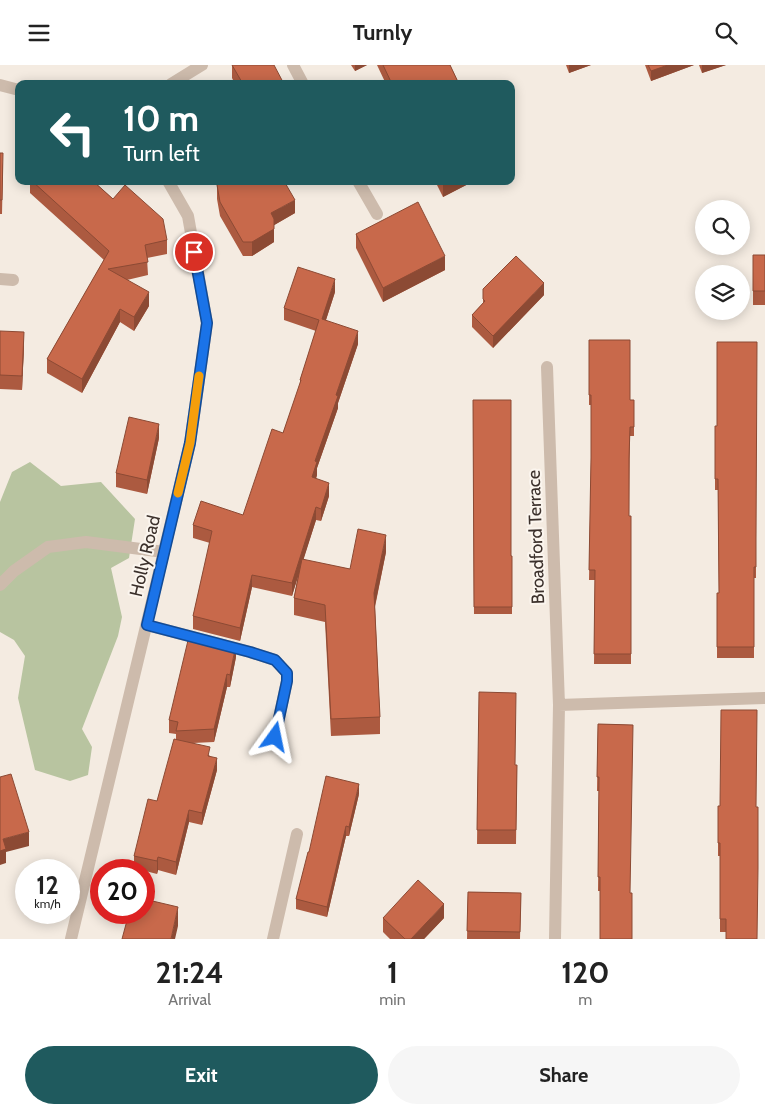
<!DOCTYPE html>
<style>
body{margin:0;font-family:Cabin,sans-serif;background:#f6f6f6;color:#222;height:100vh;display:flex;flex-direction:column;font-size:19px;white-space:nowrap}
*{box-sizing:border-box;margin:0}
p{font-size:16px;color:#767676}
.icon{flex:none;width:28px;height:28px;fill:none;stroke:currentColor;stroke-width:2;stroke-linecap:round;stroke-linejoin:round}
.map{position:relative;height:874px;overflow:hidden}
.sheet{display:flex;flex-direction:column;background:#fff;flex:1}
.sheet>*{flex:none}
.top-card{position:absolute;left:15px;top:15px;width:500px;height:105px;border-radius:10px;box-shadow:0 2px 12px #0003;background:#1f5a5e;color:#fff;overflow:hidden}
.controls{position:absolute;left:695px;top:135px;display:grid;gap:10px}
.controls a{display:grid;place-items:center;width:55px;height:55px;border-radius:50%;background:#fff;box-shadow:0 2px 12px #0003;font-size:25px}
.speed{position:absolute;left:15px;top:794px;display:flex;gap:10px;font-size:25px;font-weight:700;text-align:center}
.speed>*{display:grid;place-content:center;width:65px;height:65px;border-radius:50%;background:#fff;box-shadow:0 2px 12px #0003;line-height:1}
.speed small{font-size:12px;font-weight:400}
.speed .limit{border:8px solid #d22;background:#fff;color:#111}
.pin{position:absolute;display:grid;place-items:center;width:42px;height:42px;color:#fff;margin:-21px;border:2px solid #fff;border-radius:50%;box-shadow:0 1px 5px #0007}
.me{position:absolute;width:55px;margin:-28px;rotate:12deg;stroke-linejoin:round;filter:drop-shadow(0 0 4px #0008)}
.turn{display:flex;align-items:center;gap:18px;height:105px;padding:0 25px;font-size:22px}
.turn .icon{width:65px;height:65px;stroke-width:2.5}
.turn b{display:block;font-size:35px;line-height:42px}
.eta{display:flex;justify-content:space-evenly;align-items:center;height:85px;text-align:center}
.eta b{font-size:30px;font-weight:800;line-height:35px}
.primary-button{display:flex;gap:10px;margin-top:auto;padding:10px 25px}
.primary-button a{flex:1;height:58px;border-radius:30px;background:#1f5a5e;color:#fff;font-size:20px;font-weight:800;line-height:58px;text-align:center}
.primary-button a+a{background:#f6f6f6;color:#222}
header{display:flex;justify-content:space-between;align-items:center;height:65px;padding:0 25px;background:#fff;font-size:22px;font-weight:800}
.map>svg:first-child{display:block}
.green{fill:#b8c4a0}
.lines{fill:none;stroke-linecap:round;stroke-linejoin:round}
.minor{stroke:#cdbbac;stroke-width:12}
.wall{fill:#ac5a40}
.shaded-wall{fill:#8c4a34}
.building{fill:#c8694b;stroke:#8c4a34}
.route-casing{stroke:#114b97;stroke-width:12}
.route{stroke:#1a73e8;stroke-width:9}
.slow{stroke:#f59e0b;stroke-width:9}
.labels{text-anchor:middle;stroke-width:4;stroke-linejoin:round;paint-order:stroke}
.street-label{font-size:18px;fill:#3b302b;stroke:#fbf5ee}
</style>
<header><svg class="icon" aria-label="menu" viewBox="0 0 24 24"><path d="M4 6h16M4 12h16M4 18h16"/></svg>Turnly<svg class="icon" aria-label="search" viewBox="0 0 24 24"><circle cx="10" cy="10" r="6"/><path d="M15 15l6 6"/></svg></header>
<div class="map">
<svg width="765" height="874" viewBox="0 0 765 874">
<rect width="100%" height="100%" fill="#f4ebe1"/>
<path class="green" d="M30,397l31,24 40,-4 34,37 -6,39 -18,10 11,49 -4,19 -36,93 10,18 -4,28 -18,6 -35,-11 -17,-72 7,-42 -11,-16 -14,-8v-130l12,-30z"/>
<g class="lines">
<path class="minor" d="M293,0l10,19
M171,19l31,-19
M0,20l19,5
M358,116l19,33
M0,214l13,1
M547,302l12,338 -4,234
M0,520l14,-14 34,-24 38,-5 78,10
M147,560l103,27 25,8 12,13v8l-12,55
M559,640l206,-7
M71,874l119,-496 17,-120 -19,-107 -20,-35
M273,874l24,-105"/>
</g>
<path class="wall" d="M232,0l52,19h-49l-3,-6z
M351,0h16l-12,6z
M377,0h73l9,19h-73z
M566,0h25l-22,8z
M645,0h49l-43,16z
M699,0h27l-24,8z
M0,88l3,13 -1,48h-2z
M30,116h63l20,18 54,41v14l-20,4 1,17 -21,5 22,26 -15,25 -14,-9 -38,71 -35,-20v-14l57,-99 -74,-67z
M435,116h39l-31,16z
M217,120l78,28 -21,12v17l-22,14h-9l-23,-40 -3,-17z
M356,169l89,36 -62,32 -27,-54z
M753,190h12v50h-12z
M483,224l61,6 -51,53 -21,-21v-12l11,-12z
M335,227l-9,28 32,24 -20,59v5l-21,60v7l-1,4 13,17 -8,25 -5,-1 -13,40 47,9 36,-17 -11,55 5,110v17l-49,2 -6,-114 -31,-7v-17l4,-23 -6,21 -40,-9 -12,54 -47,-12v-13l17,-73 -17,-5v-13l50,-10 40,-82 17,-48v-5l16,-49 -32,-11v-12z
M0,266l24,15 -2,44 -22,-1z
M589,275l41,60h4v36h-4l-1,80h2v148h-37l1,-84h-6l2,-118v-57h-2z
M473,335l38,156h1v58h-38z
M715,361l41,124v28h-2v80h-37v-65h2l-1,-103h-3z
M159,373l-12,56 -31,-7v-14z
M236,592l-6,30h-3l-13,55 -21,1 17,13 7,14 -15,55 -13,-3 -13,53 -18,-5 -1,4 -23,-6v-12l23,-55 19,-62v-5l-7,-1v-13z
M757,645l-31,222h-6v-76h-2v-13l2,-37z
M598,659l35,1 -33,166h-2l1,-100h-2z
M478,700h39l-1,79h-39z
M359,729l-10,42h-3l-19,81 -31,-8v-10l13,-47z
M468,827l53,1 -1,46h-53z
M383,853h61l-20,21h-34l-7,-7z"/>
<path class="shaded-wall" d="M355,0h12l-12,6z
M569,0h22l-22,8z
M668,0h26l-43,16v-10z
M702,0h24l-24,8z
M450,116h24l-31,16v-12z
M295,135v13l-24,14v-14z
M274,164v13l-22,14v-14z
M445,191v14l-62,32v-14z
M335,214v13l-13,40v-13z
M544,218v12l-51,53v-12z
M149,227v14l-15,25v-14z
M120,244v13l-38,71v-14z
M358,266v13l-20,59v5l-21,60v7l-5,15v-13l3,-16 21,-66z
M24,267v14l-2,44v-14z
M159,359v14l-12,56v-14z
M329,418v13l-8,25v-12z
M316,442v13l-24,76v-13z
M386,470v17l-12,58v-17z
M252,510v12l-12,54v-13z
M236,579v13l-6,30v-12z
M227,609v13l-13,55v-13z
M217,693v12l-15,55v-12z
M359,719v10l-10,42v-9z
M189,745v12l-13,53v-13z
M346,761v10l-19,81v-10z
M29,767v14l-23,6v11l-6,2v-14l3,-12z
M158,792v13l-1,4v-13z
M444,839v14l-20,21h-13z
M178,842v19l-3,13h-4z"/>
<path class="building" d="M232,0h42l10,19h-41z
M383,0h67l9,19h-67z
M648,0h20l-17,6z
M0,88h3l-1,47h-2z
M32,116h61l20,18 12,-14 38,34 4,21 -22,5 3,17 -40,7 41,23 -15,25 -14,-8 -38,70 -35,-20 62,-108z
M224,116h60l11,19 -24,13 3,6v10l-22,13h-9l-23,-40 -3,-17z
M441,116h9l-7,4z
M418,137l27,54 -62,32 -27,-54z
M753,190h12v36h-12z
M516,191l28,27 -51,53 -21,-21 13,-14 -2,-2v-10z
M298,202l37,12 -13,40 36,12 -22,64 2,1 -23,65 2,1 -5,15 17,6 -8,26 -5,-2 -24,76 -40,-8 -12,53 -47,-12 19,-85 -19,-6 8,-24 42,14 29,-86 11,4 18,-53h-1l19,-60 -35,-12z
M0,266l24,1 -2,44 -22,-1z
M589,275h41v60h4v27h-4l-1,31v58h2v138h-37l1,-84h-6l2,-112v-63h-2z
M717,277h40l-1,197v28h-2v80h-37v-54h2l-1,-114h-3v-53h2z
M473,335h38v156h1v51h-38z
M129,352l30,7 -12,56 -31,-7z
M358,464l28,6 -12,58 6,124 -49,2 -6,-114 -31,-7 8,-39 48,10z
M190,567l46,12 -6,31 -3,-1 -13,55 -38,2 2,-9 -9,-2z
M479,627l37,1 -1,72h2l-1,65h-39z
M721,645h36l-1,97h2v61l-1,71h-31v-20h-6v-76h-2v-37h2z
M598,659l35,1 -3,168h2v46h-32v-62h-2l1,-100h-2z
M174,674l36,8 -2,9 9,2 -15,55 -13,-3 -13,52 -18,-5 -1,4 -23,-5 14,-57 9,2z
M11,709l18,58 -26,7 3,10 -6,2v-74z
M326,711l33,8 -10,43 -3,-1 -19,81 -31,-8 12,-47h1z
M418,815l26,24 -33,35h-6l-22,-21z
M468,827l53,1 -1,39 -53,-1z
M144,834l34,8 -7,32h-49l7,-26h15z"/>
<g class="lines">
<defs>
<path id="route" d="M194,187l13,71 -17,120 -43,182 103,27 25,8 12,13v8l-12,56"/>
</defs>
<use href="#route" class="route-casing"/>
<use href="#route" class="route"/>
<path class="slow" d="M178,428l12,-50 9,-67"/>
</g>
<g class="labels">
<g class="street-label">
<text transform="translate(536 472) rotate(-92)" y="6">Broadford Terrace</text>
<text transform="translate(145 491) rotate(-77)" y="6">Holly Road</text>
</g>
</g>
</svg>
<div class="controls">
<a><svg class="icon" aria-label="search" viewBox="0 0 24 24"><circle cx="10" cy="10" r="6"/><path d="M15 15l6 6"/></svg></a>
<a><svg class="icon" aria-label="layers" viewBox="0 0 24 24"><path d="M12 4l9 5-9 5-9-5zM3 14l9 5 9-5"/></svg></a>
</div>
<div class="speed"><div>12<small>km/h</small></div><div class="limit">20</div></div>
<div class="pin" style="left:194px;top:187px;background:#d93025"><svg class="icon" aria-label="arrive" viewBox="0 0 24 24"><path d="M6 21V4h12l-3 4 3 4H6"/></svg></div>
<svg class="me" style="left:275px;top:672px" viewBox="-20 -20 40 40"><path d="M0-17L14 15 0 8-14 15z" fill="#1a73e8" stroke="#fff" stroke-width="4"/></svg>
<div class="top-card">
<div class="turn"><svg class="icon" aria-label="left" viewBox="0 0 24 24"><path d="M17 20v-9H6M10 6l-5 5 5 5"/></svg><div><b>10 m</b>Turn left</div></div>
</div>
</div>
<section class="sheet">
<div class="eta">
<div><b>21:24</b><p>Arrival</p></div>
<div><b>1</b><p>min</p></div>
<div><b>120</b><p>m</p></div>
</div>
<div class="primary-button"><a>Exit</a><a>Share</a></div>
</section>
